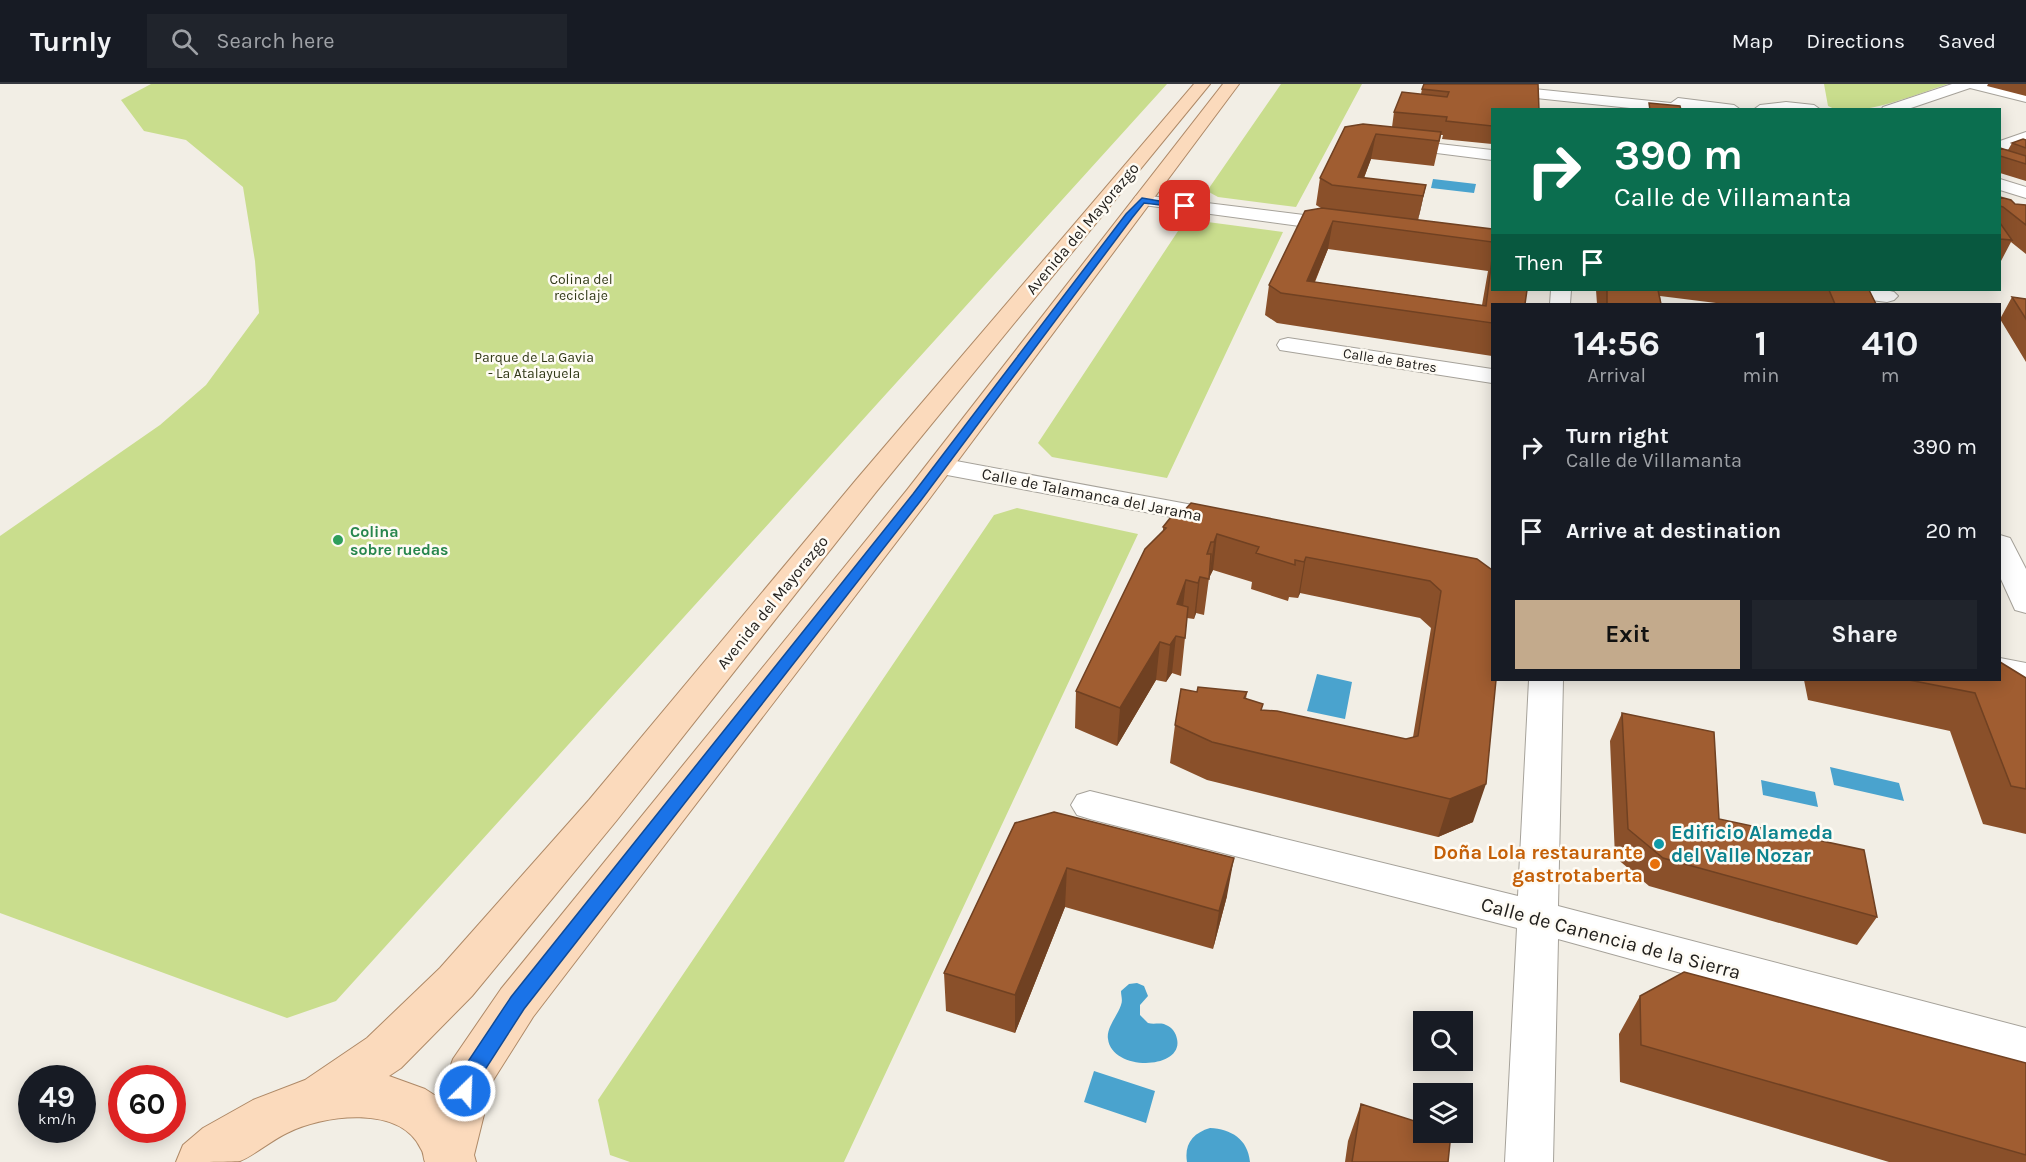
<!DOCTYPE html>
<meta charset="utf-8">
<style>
body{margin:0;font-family:Karla,sans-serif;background:#20242c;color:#f1f3f6;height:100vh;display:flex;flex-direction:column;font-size:22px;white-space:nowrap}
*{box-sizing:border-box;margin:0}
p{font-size:20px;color:#9ea1a6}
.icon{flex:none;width:33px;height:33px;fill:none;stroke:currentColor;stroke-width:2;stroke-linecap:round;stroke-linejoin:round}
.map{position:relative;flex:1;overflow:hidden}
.panel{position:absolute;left:1491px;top:219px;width:510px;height:378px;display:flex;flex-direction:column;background:#171b24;border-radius:0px;box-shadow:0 3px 15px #0003}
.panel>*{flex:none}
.banner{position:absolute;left:1491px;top:24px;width:510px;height:183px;border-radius:0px;box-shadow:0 3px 15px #0003;background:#0b6e4f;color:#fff;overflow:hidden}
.controls{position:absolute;left:1413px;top:927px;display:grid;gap:12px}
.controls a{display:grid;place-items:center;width:60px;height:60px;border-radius:0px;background:#171b24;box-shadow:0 3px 15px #0003;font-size:30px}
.speed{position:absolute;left:18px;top:981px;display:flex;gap:12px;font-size:30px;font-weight:700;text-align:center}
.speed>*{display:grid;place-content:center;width:78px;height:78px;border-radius:50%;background:#171b24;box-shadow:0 3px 15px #0003;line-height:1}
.speed small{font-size:15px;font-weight:400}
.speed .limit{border:9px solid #d22;background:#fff;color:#111}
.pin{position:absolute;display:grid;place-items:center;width:51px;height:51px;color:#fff;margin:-26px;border-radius:12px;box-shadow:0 3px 9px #0006}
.me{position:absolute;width:66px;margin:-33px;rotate:24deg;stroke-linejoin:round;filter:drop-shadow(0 0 4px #0008)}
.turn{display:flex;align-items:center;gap:21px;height:126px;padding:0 24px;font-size:27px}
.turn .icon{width:78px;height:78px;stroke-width:2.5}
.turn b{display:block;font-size:42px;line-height:51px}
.then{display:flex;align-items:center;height:57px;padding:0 24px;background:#0003;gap:12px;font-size:22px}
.eta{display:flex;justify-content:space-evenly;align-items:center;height:102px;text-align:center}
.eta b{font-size:36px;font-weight:700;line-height:42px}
.primary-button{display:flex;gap:12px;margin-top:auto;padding:12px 24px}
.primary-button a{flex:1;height:69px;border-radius:0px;background:#c3aa8c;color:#111;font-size:24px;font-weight:700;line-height:69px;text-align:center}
.primary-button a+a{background:#20242c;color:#f1f3f6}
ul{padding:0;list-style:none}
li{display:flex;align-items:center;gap:18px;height:84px;padding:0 24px}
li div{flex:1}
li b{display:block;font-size:22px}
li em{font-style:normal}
header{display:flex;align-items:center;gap:36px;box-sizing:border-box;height:84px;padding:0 30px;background:#171b24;border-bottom:2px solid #363941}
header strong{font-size:28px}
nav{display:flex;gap:33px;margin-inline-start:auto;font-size:21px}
.search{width:420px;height:54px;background:#20242c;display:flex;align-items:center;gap:15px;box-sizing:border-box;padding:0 21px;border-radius:0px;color:#9ea1a6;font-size:22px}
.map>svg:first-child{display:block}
.green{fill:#c9dd8d}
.water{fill:#4aa3ce}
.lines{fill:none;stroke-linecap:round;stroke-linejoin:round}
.minor-casing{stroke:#a6a29a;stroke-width:2}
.major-casing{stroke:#ae8967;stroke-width:2}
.minor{fill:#fff;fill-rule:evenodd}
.major{fill:#fbdabc;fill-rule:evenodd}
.wall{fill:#8a502a;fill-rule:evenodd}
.shaded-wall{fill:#704122}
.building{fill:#a05d31;stroke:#704122;stroke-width:1.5}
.route{fill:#1a73e8;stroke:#114b97;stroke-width:1.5}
.leisure-dot{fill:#2e9e5b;stroke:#fefbf4;stroke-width:2}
.culture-dot{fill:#0f9aa8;stroke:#fefbf4;stroke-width:2}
.food-dot{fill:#e8710a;stroke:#fefbf4;stroke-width:2}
.labels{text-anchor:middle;stroke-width:5;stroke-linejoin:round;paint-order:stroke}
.far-park-label{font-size:14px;fill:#313917;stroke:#fefbf4}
.far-street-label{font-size:14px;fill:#23211e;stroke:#fefbf4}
.street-label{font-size:16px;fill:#23211e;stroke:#fefbf4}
.leisure-label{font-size:16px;font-weight:bold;fill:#27864d;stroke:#fefbf4;text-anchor:start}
.near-culture-label{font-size:20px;font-weight:bold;fill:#0d838f;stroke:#fefbf4;text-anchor:start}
.near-food-label{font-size:20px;font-weight:bold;fill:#c56008;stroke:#fefbf4;text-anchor:end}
.near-street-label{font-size:20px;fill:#23211e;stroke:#fefbf4}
</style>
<header>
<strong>Turnly</strong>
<div class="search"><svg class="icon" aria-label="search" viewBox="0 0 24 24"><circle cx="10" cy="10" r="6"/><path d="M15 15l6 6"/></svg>Search here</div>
<nav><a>Map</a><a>Directions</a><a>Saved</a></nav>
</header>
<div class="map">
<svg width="2026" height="1078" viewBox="0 0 2026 1078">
<rect width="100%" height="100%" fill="#f2eee5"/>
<path class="green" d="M151,0h1016l-831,917 -49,17 -287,-105v-377l160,-111 46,-40 53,-72 -4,-52 -12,-74 -57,-47 -42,-9 -23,-31z
M1281,0h81l-66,123 -78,-10 -11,-6z
M1824,0h124c-29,9 -94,37 -120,22z
M1200,137l83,11 -116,246 -115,-21 -14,-14 144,-218z
M1017,424l121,26 -294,628h-214l-20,-7 -12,-55 396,-585z"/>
<path class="water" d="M1433,95l43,5 -2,9 -43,-5z
M1317,590l35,8 -7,37 -38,-8z
M1830,683l69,16 5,18 -70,-16z
M1761,696l54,12 3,15 -55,-12z
M1137,899l7,3 4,10 -8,9v10l8,8c6,2 13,-1 18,2 6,2 10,8 11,14 7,31 -65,33 -69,0 -2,-11 10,-24 13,-34 2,-5 0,-9 0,-14l8,-7z
M1094,987l61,20 -9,32 -62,-21z
M1210,1044c21,1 38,11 40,34h-63c-3,-18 6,-29 23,-34z"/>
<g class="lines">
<defs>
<path id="minor" d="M1434,0h50l187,19 7,-5 56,7 7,5h-92l-208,-22z
M1952,0h37l37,9v9l-56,-14 -65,22h-24l2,-3z
M1786,18l28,3 7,5h-68l7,-5z
M2026,48v11l-26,9v-11z
M1395,55l97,11v10l-103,-13 -2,-3z
M2000,95l26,8v11l-26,-8z
M1142,111l202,25 7,2 2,4 -2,4 -7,2 -208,-28 -3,-4 3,-4z
M1551,206h20l-1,14h-20z
M1828,206h58l8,2 4,4 -4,4 -7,2 -49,-6 -7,-2z
M1288,254l204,31v14l-212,-33 -3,-5 3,-5z
M940,374l285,53 10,2 4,6 -4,6 -10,2 -294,-55 -4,-6 4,-6z
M2000,451l10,3 16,31v44l-11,-3 -15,-33z
M2000,574l26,5v22l-27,-5z
M1529,596h34l-5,226 468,122v40l-468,-129 -5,223h-48l12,-234 -427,-109 -13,-4 -6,-10 6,-10 13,-4 428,105z"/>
<path id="major" d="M1194,0h16l-334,408 -259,328 -145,176 -71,72 -12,8 36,13 14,9 14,-39 48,-70 406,-499 316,-406h16l-312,418 -394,515 -41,65 -18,73 2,7h-51c-2,-5 -1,-9 -4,-13 -21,-45 -98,-34 -134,-16 -15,7 -34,23 -47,28 -10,1 -51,1 -64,1l7,-17 20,-17 50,-28 52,-20 62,-42 73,-70 149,-168 267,-320z"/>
</defs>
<use href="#minor" class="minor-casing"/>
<use href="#major" class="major-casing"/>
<use href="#minor" class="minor"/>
<use href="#major" class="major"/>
</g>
<path class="wall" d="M1538,0l-46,26v34l-50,-5 1,-4h-2l-7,31 -63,-7 -7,19 62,7 -8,35 74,9v127l-215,-33 -12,-8 4,-30 52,-77 -5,-3 4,-27 25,-51h47l2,-15 27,-18 1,-5zM1328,165l160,22 -6,34 -167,-23z
M1988,0h38v12l-39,-10z
M2026,56v41l-26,-8v-25l8,2 4,-7z
M2000,113l15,7 11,1v49l-15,-12 -10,19h-1z
M1596,206h273l7,14h-152l-64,-8 1,8h-64z
M2012,213l14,2v63l-26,-43z
M1181,430l296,45 -4,263 -35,15 -231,-57 -37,-17 5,-38 22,-33h50l-1,7 16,11 144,29 7,-2 18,-109 -11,-10 -120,-25 -2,5 -9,-1 -1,4 -37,-12 1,-7 -39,-12 -4,8 -5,37 -8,-2 -2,6 -7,-1 -6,58 -9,-3 -6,9 -10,-2 -39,66 -42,-18 1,-37 87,-159v-5z
M2026,594v156l-43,-10 -33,-93 -142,-31 -4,-20h196z
M1622,629l97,106 158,98 -20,28 -208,-59 -34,-29 -5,-116z
M1015,739l212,73 -14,53 -148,-42 -50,126 -69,-22 -2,-38z
M1640,912l386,67v99h-137l-269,-80 -1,-48z
M1361,1020l87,58h-103l3,-21z"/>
<path class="shaded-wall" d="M1376,50l-5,25 -11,29 -2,-11z
M1426,101l-6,27 -3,11 6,-27z
M1333,137l-5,28 -20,48 -1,-16z
M1217,450l-4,36 -4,8 5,-36z
M1306,473l-6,36 -2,5 6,-36z
M1200,493l-4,36 -2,6 4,-36z
M1186,496l-4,36 -6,20 -4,37 -6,9 4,-37 7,-41z
M1160,558l-4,38 -39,66 3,-38z
M1486,700l-13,38 -35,15 12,-38z
M1234,774l-7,38 -14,53 6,-38z
M1067,784l-2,39 -50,126v-38z"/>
<path class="building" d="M1424,0h114l1,26h-47v16l-46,-5 1,-4 -53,-5 8,-20 45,5 2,-5 -27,-3z
M1649,19l31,3 1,4h-31z
M1363,40l78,8 -2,9 -63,-7 -18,43 68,8 -3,11 -91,-11 -12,-7 25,-51z
M2023,55l3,1v8l-14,-5z
M2000,64l26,8v8l-26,-8z
M2000,113l11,3 4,4 11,1v20l-23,-18 -3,-1z
M1322,124l170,21v13l-159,-21 -26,60 179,25 6,-47v31h35l-2,14h-33v19l-211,-30 -12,-8 36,-74z
M2000,139l12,17 -12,-1z
M1607,206h51l3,14h-54z
M1829,206h40l7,14h-41z
M2012,213l14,2v20z
M1191,419l286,56 15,11v110h4l-10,104 -36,15 -238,-57 -37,-17 6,-36 16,3 1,-5 49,5 -3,6 19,6 -2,6 16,1 129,28 12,-3 23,-145 -11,-10 -124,-24 -2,5 -9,-2v5l-39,-12 3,-6 -42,-13 -3,8h-3l-4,12h4l-2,25 -9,-2 -2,6 -12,-3 -9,24 11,3 -3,31 -9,-2 -6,9 -10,-3 -40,66 -44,-17 69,-142 21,-21 -3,-1 12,-15 6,2z
M2000,578l26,16v111l-15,-3 -36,-93 -66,-13h91z
M1622,629l92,19 5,87 145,31 13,67 -214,-59 -35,-29z
M1054,728l180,46 -15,53 -152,-43 -52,127 -71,-22 71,-150z
M1684,888l342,91v92l-385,-110 -1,-49z
M1361,1020l63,20v8l27,1 -3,29h-96z"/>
<path class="route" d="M1142,114l47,8 -4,2 -41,-5 -12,15 -210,281 -398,510 -45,70 -6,19 -8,3 -7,-3 -3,-7 8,-22 48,-72 402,-503 213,-280z"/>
<circle class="leisure-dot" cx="338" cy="456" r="6"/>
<circle class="culture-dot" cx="1659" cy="760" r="6"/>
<circle class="food-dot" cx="1655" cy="780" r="6"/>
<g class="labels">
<g class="far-park-label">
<text x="581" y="200">Colina del<tspan x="581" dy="16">reciclaje</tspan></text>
<text x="534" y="278">Parque de La Gavia<tspan x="534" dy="16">- La Atalayuela</tspan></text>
</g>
<g class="far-street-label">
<text transform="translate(1390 276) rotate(9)" y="5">Calle de Batres</text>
</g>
<g class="street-label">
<text transform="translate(1082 144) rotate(-50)" y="6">Avenida del Mayorazgo</text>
<text transform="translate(1092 410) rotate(11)" y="6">Calle de Talamanca del Jarama</text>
<text transform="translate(772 518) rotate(-51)" y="6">Avenida del Mayorazgo</text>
</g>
<g class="leisure-label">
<text x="350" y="453">Colina<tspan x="350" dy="18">sobre ruedas</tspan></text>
</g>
<g class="near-culture-label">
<text x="1671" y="755">Edificio Alameda<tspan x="1671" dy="23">del Valle Nozar</tspan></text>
</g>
<g class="near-food-label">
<text x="1643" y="775">Doña Lola restaurante<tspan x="1643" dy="23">gastrotaberta</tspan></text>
</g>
<g class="near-street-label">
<text transform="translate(1611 854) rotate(15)" y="7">Calle de Canencia de la Sierra</text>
</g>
</g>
</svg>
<div class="controls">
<a><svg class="icon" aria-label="search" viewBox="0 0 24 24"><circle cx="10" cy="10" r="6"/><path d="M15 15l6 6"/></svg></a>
<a><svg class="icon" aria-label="layers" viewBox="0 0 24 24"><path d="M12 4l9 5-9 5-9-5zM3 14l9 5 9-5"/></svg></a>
</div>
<div class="speed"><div>49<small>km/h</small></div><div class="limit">60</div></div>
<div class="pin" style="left:1185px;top:122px;background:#d93025"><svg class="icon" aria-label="arrive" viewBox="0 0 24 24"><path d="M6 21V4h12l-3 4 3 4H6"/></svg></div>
<svg class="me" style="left:465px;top:1007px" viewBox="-20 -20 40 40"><circle r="17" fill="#1a73e8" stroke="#fff" stroke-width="3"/><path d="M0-11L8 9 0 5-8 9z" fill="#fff"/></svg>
<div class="banner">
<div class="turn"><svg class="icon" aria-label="right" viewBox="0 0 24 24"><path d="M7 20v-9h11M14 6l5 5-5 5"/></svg><div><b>390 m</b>Calle de Villamanta</div></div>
<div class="then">Then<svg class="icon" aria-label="arrive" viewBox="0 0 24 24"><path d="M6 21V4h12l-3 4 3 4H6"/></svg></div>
</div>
<section class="panel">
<div class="eta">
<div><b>14:56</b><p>Arrival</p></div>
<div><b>1</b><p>min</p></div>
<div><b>410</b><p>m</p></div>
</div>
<ul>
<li><svg class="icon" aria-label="right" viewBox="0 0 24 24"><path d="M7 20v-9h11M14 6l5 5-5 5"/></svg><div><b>Turn right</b><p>Calle de Villamanta</p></div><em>390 m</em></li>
<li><svg class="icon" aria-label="arrive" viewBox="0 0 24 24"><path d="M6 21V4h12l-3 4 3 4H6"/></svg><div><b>Arrive at destination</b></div><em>20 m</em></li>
</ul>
<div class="primary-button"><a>Exit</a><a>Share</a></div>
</section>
</div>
